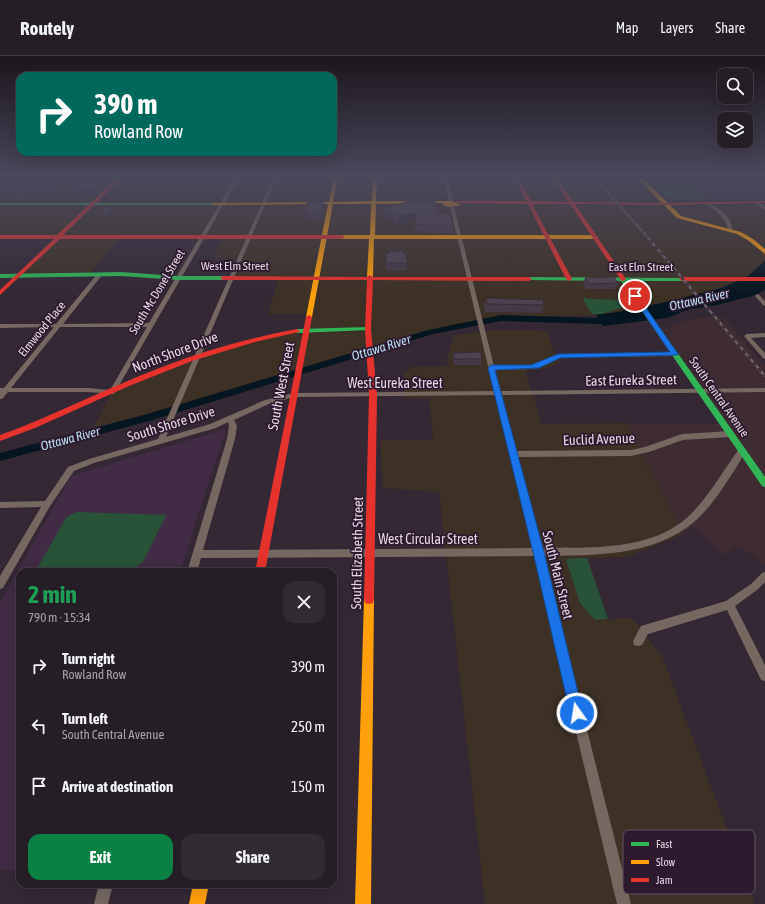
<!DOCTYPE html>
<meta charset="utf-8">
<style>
body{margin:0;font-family:"Asap Condensed",sans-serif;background:#322b33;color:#f1f3f6;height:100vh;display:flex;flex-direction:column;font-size:15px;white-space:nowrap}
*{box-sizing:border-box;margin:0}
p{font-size:13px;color:#a4a2a7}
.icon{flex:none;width:22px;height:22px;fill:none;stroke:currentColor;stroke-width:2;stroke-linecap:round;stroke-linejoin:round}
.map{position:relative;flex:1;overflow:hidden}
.panel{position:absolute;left:16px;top:512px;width:321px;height:320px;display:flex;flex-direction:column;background:#261e27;border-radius:12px;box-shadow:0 4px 16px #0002,0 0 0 1px #423c44}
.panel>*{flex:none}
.banner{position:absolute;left:16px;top:16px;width:321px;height:84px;border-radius:12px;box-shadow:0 4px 16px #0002,0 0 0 1px #423c44;background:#00695c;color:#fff;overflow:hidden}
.fabs{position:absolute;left:717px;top:12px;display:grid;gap:8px}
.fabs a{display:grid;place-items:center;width:36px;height:36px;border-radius:8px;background:#261e27;box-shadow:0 4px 16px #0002,0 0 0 1px #423c44;font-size:20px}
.pin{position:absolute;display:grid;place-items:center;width:34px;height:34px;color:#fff;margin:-17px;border:2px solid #fff;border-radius:50%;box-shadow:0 1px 4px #0007}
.me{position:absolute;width:44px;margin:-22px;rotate:347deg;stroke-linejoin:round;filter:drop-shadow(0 0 3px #0008)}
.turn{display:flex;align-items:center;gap:14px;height:84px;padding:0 12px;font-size:18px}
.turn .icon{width:52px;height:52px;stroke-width:2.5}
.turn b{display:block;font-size:28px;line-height:34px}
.round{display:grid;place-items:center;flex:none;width:42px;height:42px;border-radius:12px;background:#322b33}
.summary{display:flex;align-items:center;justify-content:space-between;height:68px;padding:0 12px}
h1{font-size:24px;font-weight:700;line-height:30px;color:#1e9e55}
.cta{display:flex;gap:8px;margin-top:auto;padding:8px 12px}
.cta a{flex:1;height:46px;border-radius:12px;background:#0b8043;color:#fff;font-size:16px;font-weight:700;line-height:46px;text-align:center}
.cta a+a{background:#322b33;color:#f1f3f6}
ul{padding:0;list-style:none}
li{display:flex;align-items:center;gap:12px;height:60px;padding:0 12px}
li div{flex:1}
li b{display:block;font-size:15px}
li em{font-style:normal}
header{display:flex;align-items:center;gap:24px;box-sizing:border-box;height:56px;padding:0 20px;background:#261e27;border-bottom:1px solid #423c44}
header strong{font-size:19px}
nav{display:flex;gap:22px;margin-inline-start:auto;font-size:14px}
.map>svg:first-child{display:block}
.commercial{fill:#3d3025}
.industrial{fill:#3f2c33}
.built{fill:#422b44}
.green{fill:#285339}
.water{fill:#061621}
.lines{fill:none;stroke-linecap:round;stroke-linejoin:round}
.river{fill:#061621;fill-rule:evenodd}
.street{fill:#766761;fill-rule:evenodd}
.fast{fill:#30b455;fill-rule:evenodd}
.slow{fill:#ff9f0a;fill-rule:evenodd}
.jam{fill:#e5322d;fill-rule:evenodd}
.rail-far1-casing{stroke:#6c6165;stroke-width:2}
.rail-casing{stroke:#6c6165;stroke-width:2.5}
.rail-far1{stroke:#2e1a2f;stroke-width:1;stroke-dasharray:3;stroke-linecap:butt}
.rail{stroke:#2e1a2f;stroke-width:1.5;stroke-dasharray:4;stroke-linecap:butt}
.wall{fill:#443945}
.shaded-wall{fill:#372e38}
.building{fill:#4f4250;stroke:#372e38}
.route{fill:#1a73e8;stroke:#114b97}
.labels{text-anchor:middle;stroke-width:3.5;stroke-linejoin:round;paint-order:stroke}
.far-street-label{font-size:12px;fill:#e3d5e3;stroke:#2e1a2f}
.far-water-label{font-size:13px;font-style:italic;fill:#baddf3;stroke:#2e1a2f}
.street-label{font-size:14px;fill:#e3d5e3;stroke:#2e1a2f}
.key{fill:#2e1a2f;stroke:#645265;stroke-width:1}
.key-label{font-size:11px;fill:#e3d5e3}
</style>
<header>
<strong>Routely</strong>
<nav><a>Map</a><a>Layers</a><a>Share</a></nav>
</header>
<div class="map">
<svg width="765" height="848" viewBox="0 0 765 848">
<rect width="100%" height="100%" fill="#332834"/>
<path class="commercial" d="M0,121h645l33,29 87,-2v57l-17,15 -12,7 -41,12 -58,14 -34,6 -102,3 -70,14 -282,85 -58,16 21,-41 85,-37 109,-25 3,-16h-41l11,-36h-47l8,-19 -27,-1 11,-20 -104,-1 -30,37 -71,1 40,-38h-59z
M496,274l50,1 13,32 -13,5 -21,3 17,53 85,-1 56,111 -56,23 -61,2 14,44 15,17 37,-2 30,38 93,248h-270l-46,-412 -56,-4 -3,-48h53l-4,-42 -25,1v-26l7,-6 38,-1 -2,-7 7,-24z"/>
<path class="industrial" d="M724,261l41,49v198l-27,-18 -15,9 -30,-28 -10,7 -56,-110h100l-64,-95 32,-11z"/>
<path class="built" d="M0,121h67l-11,9 -28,1 -3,2h-14l-11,9z
M645,121h120v23l-93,1 -3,-1z
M226,373l-46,143h-160v298h-20v-267l71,-127z"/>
<path class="green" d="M65,123h22l-13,10h-22z
M650,124h39l22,19h-42z
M585,241l2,2 40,1 2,-2 -2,-1h2l7,7 -35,10h-9l-9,-14z
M76,456l90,3 -23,47 -14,10h-94l31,-54z
M587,502l21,61 -13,1 -15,-17 -14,-44z"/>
<path class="water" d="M765,205v29l-13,6 -35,9 -27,4 -23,9 -64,8 -7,-11 41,-6 85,-21 26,-12z"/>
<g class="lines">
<path class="river" d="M501,259l101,3 12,-3 4,3 -16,6 -101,-3 -68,13 -280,86 -153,41v-8l147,-39 281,-84z"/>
<path class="street" d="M14,121h625l-1,2h-191l6,23 -2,1 -2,-1 -5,-23h-168l-110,258 44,-13 55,-24 29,-7 200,-2 -44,-184 2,-1 2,1 40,159 37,-1 27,-11 116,-2 3,2 -3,2 -115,2 -18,8 -10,3 -36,1 6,21 264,-3v4l-263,3 14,56 115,-1 14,-3 37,-13 48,-3 4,3 -4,3 -47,3 -34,12 -18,4 -114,1 24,91c49,-1 110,4 149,-33 19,-19 33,-44 49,-66h6l1,2c-13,22 -33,55 -52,71 -42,35 -100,33 -151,34l88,348h-14l-83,-348 -333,2 -4,14h-10l40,-133 2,-13 -1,-4 -12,6 -122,35 -20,8 -24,35 -47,82 -3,1v-13l41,-69 -41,1v-6l45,-1 23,-34 21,-8 69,-20 115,-261h-34l-125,216 -26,-2h-80l-6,7h-2v-11h4l50,-61 -54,1v-4h56l42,-51h4v2l-39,49 86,-1 86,-145zM60,271h87l-37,63 -22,-2h-77zM495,339l37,153 -329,2 32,-111 2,-13 -3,-6 35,-16 25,-7z
M730,121h4v1l-2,1z
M754,145h2l9,6v3l-11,-7z
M706,146h2c10,7 26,16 24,29l-4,-1c-1,-13 -13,-19 -22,-26z
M758,238l7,7v5l-2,-1 -8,-9z
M765,277v4l-14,1 14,15v6l-2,-1 -19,-22 3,-2z
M765,516v10l-8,8 -22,16 30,59v16l-4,-1 -34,-70 -79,24 -6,11 -4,1 -4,-1 -1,-4 8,-15 85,-25 25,-17 11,-11z
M99,828h14l-5,20h-14z"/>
<path class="fast" d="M0,147h214l2,1 -2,1h-214z
M121,216l57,4h45l3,2 -3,2h-45l-57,-4 -121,2v-4z
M529,221l155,1v2l-2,1h-55l138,196v10l-3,-1 -141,-205 -94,-1v-2z
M368,271l2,1v2l-73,3 -3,-2 3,-2z"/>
<path class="slow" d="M334,121h4l-5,25 39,-1 1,-24h4l-1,24h75l10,4 -12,2 -6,-2v-2l-67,1 -1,31h220l3,2 -3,2h-221l-1,38 -3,2 -3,-2 2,-38h-27l-3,-2 3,-2h28l1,-31h-38l-21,113 -3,2 -3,-2 22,-113 -114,1 -2,-1 2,-1 115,-1z
M636,121h5l40,39 60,16 12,7 12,10v5l-16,-13 -12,-7 -60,-16z
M369,538l4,1 1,4 -3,305h-16l9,-305 1,-4z
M193,828h16l-4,20h-16z"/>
<path class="jam" d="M118,121h5l-60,58h279l3,2 -3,2h-282l-60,56v-5l54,-51h-54v-4h57z
M514,121h4l13,24 37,1 -16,-25h4l17,25 93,1 99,-2v2l-99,2 -91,-1 51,75 -3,2 -2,-1 -51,-76h-38l40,75 -3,2 -3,-2 -38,-75 -72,-1 -2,-1 2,-1h70z
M370,219l3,2h156l3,2 -3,2 -156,-1 -2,49 6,66 -3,204 -1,4 -4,1 -4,-1 -1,-4 5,-204 -4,-66 2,-49h-144l-3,-2 3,-2 144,1z
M765,221v4h-83l-3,-2 3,-2z
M309,259l3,2 -47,255h-10l51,-255z
M297,273l3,2 -1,1 -44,10 -63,19 -63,25 -94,42 -35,13v-6c42,-15 82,-35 123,-52 56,-25 114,-43 174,-54z"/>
<defs>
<path id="rail-far1" d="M594,121l57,64"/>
<path id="rail" d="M650,184l115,136"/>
</defs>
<use href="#rail-far1" class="rail-far1-casing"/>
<use href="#rail" class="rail-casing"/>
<use href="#rail-far1" class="rail-far1"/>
<use href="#rail" class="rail"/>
</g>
<path class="wall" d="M46,131l12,6 -7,6 -39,1 -4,-6z
M324,145v7l-2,12h-14v-3h-1l-1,-7z
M114,150l1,2 -7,7h-7l-1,-2z
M383,152l55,6 15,12v8l-38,-3 -1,-11 -16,4 -15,-9z
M386,197h17l4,10v8h-21z
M585,222l33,5 -2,6h-29l-4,-5z
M486,242l58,7 -2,8 -57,-1 -1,-6z
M453,297l29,6 -1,6h-27l-1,-6z"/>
<path class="shaded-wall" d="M103,124l3,6 -11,10 -28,2 -3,-6z
M43,125l3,6 -8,6 -3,-6z
M55,131l3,6 -7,6 -3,-6z
M324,145v7l-2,12 -1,-7z
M114,150l1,2 -7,7 -1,-2z
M415,157l-1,7 -16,4v-7z"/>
<path class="building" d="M103,124l-10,9 -29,3 12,-10z
M34,125h9l-8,6h20l-7,6 -40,1 15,-11h8z
M308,145h16l-3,12h-14l1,-3h-2z
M411,145h24l3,13h12l3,12 -38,-2v-11l-17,4 -15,-9z
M107,150h7l-7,7h-7z
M389,195h14v2h3l1,10h-21v-10h4z
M614,221l4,6 -29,1 -4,-6z
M486,242l57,2 1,5 -57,-1z
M480,296l2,7h-27l-2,-6z"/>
<linearGradient id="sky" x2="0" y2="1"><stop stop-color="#1c161d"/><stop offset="0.5" stop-color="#4a485c"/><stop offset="1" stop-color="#4a485c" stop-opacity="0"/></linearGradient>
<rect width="765" height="240" fill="url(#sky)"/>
<path class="route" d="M635,238l2,1 41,59 -1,1 -117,3 -21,10 -44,2 49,182 39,161 -2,4 -4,2 -5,-2 -2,-4 -37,-161 -45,-184 3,-3h40l27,-11 112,-2 -38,-56z"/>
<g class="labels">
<g class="far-street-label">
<text x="235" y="214">West Elm Street</text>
<text x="641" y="215">East Elm Street</text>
<text transform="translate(157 236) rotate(-59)" y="4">South Mc Donel Street</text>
<text transform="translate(42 273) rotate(-51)" y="4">Elmwood Place</text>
<text transform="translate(719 341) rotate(55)" y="4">South Central Avenue</text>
</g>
<g class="far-water-label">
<text transform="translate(699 243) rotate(-13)" y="5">Ottawa River</text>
<text transform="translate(381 291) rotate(-17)" y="5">Ottawa River</text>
<text transform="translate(70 382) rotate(-15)" y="5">Ottawa River</text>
</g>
<g class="street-label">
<text transform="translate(175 296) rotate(-21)" y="5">North Shore Drive</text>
<text transform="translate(631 324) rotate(-1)" y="5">East Eureka Street</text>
<text x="395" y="332">West Eureka Street</text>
<text transform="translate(281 330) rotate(-79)" y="5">South West Street</text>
<text transform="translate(171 368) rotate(-17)" y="5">South Shore Drive</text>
<text transform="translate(599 383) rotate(-2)" y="5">Euclid Avenue</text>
<text x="428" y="488">West Circular Street</text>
<text transform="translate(357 497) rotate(-89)" y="5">South Elizabeth Street</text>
<text transform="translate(558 519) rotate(76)" y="5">South Main Street</text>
</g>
</g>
<rect x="623" y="774" width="132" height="64" rx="6" class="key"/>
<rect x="631" y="786" width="18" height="4" fill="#30b455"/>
<rect x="631" y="804" width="18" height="4" fill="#ff9f0a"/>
<rect x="631" y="822" width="18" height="4" fill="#e5322d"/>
<g class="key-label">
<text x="656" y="792">Fast</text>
<text x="656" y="810">Slow</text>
<text x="656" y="828">Jam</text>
</g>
</svg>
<div class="fabs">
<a><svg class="icon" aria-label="search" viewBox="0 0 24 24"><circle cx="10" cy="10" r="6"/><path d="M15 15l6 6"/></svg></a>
<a><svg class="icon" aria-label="layers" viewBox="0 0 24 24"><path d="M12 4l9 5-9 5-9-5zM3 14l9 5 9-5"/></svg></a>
</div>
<div class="pin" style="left:635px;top:240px;background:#d93025"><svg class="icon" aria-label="arrive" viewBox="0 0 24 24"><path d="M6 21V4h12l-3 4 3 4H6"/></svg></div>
<svg class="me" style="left:577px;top:657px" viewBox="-20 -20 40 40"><circle r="17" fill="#1a73e8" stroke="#fff" stroke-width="3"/><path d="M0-11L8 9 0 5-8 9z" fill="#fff"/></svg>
<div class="banner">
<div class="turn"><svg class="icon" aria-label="right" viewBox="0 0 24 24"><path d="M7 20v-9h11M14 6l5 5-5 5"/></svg><div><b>390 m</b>Rowland Row</div></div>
</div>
<section class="panel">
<div class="summary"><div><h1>2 min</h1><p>790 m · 15:34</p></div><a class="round"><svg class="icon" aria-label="close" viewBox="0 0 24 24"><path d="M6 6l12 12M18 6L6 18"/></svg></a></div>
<ul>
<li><svg class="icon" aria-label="right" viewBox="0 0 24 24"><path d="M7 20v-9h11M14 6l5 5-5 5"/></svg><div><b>Turn right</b><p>Rowland Row</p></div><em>390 m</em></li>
<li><svg class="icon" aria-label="left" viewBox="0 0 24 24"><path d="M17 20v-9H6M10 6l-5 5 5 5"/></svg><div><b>Turn left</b><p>South Central Avenue</p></div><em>250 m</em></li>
<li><svg class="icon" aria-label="arrive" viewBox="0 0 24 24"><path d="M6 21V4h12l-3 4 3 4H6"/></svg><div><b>Arrive at destination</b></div><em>150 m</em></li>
</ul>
<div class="cta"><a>Exit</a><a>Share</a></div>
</section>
</div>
